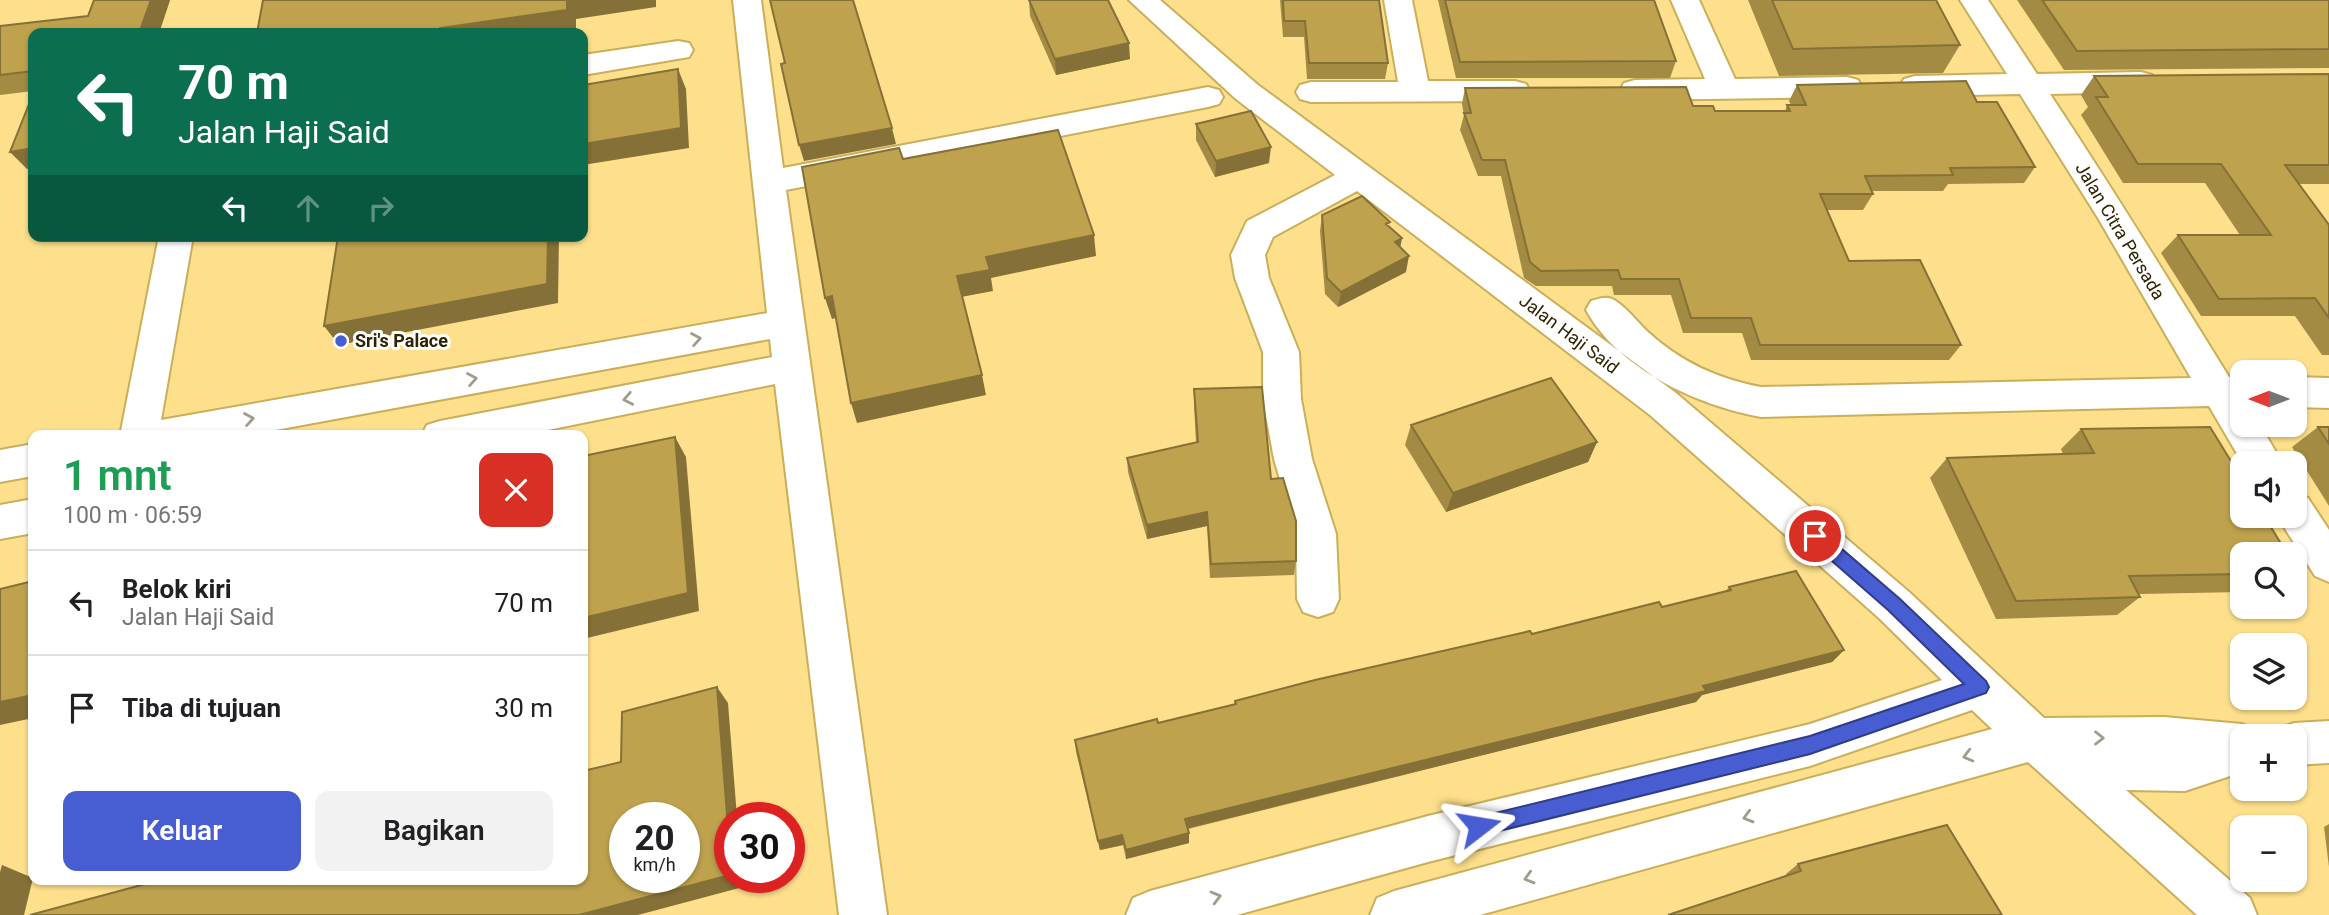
<!DOCTYPE html>
<html lang="id">
<meta charset="utf-8">
<style>
body{margin:0;font-family:Roboto,sans-serif;background:#f2f2f2;color:#202124;height:100vh;display:flex;flex-direction:column;font-size:26px;white-space:nowrap}
*{box-sizing:border-box;margin:0}
p{font-size:23px;color:#757577}
.icon{flex:none;width:38px;height:38px;fill:none;stroke:currentColor;stroke-width:2;stroke-linecap:round;stroke-linejoin:round}
.map{position:relative;flex:1;overflow:hidden}
.details{position:absolute;left:28px;top:430px;width:560px;height:455px;display:flex;flex-direction:column;background:#fff;border-radius:14px;box-shadow:0 2px 5px #0004}
.details>*{flex:none}
.hud{position:absolute;left:28px;top:28px;width:560px;height:214px;border-radius:14px;box-shadow:0 2px 5px #0004;background:#0b6e4f;color:#fff;overflow:hidden}
.needle{width:46px;rotate:270deg}
.fabs{position:absolute;left:2230px;top:360px;display:grid;gap:14px}
.fabs a{display:grid;place-items:center;width:77px;height:77px;border-radius:14px;background:#fff;box-shadow:0 2px 5px #0004;font-size:35px}
.speed{position:absolute;left:609px;top:802px;display:flex;gap:14px;font-size:35px;font-weight:700;text-align:center}
.speed>*{display:grid;place-content:center;width:91px;height:91px;border-radius:50%;background:#fff;box-shadow:0 2px 5px #0004;line-height:1}
.speed small{font-size:18px;font-weight:400}
.speed .limit{border:10px solid #d22;background:#fff;color:#111}
.pin{position:absolute;display:grid;place-items:center;width:60px;height:60px;color:#fff;margin:-30px;border:4px solid #fff;border-radius:50%;box-shadow:0 2px 7px #0007}
.me{position:absolute;width:77px;margin:-38px;rotate:76deg;stroke-linejoin:round;filter:drop-shadow(0 0 5px #0008)}
.turn{display:flex;align-items:center;gap:24px;height:147px;padding:0 35px;font-size:32px}
.turn .icon{width:91px;height:91px;stroke-width:2.5}
.turn b{display:block;font-size:49px;line-height:60px}
.lanes{display:flex;align-items:center;height:66px;padding:0 35px;background:#0003;justify-content:center;gap:35px;direction:ltr}
.lanes .off{opacity:.35}
.round{display:grid;place-items:center;flex:none;width:74px;height:74px;border-radius:14px;background:#f2f2f2}
.overview{display:flex;align-items:center;justify-content:space-between;height:119px;padding:0 35px}
h1{font-size:42px;font-weight:600;line-height:52px;color:#1e9e55}
.button{display:flex;gap:14px;margin-top:auto;padding:14px 35px}
.button a{flex:1;height:80px;border-radius:14px;background:#485dd2;color:#fff;font-size:28px;font-weight:600;line-height:80px;text-align:center}
.button a+a{background:#f2f2f2;color:#202124}
ul{padding:0;list-style:none}
li{display:flex;align-items:center;gap:21px;height:105px;padding:0 35px;border-top:2px solid #e0e0e0}
li div{flex:1}
li b{display:block;font-size:26px}
li em{font-style:normal}
.map>svg:first-child{display:block}
.lines{fill:none;stroke-linecap:round;stroke-linejoin:round}
.minor-casing{stroke:#caae5a;stroke-width:4}
.minor{fill:#fff;fill-rule:evenodd}
.wall{fill:#a38b43}
.shaded-wall{fill:#857137}
.building{fill:#bea24e;stroke:#857137;stroke-width:2;fill-rule:evenodd}
.oneway{stroke:#a19c8c}
.route{fill:#485dd2;stroke:#2f3c88;stroke-width:2}
.poi-dot{fill:#485dd2;stroke:#fff;stroke-width:2.5}
.labels{text-anchor:middle;stroke-width:6;stroke-linejoin:round;paint-order:stroke}
.street-label{font-size:18px;fill:#2f2300;stroke:#fff}
.poi-label{font-size:18px;font-weight:bold;fill:#2f2300;stroke:#fff;text-anchor:start}
</style>
<div class="map">
<svg width="2329" height="915" viewBox="0 0 2329 915">
<rect width="100%" height="100%" fill="#fee08c"/>
<g class="lines">
<defs>
<path id="minor" d="M733,0h28l22,168 425,-81 11,3 4,7 -4,7 -11,3 -422,83 101,725h-48l-64,-531 -257,52h-97l6,-11 13,-4 332,-64 -2,-18 -527,97h-123l39,-200h34l-32,184 606,-107z
M1129,0h31l98,85 418,308 233,199 135,126 120,-1 78,7 16,6 3,7h-19v35l-57,19 -59,-1 124,108 7,17h-60l-169,-153 -548,153h-110l7,-17 17,-7 598,-162 -20,-19 -162,56 -382,96 -191,53h-111l7,-17 17,-7 278,-75 382,-92 132,-44 -63,-62 -229,-203 -293,-224 -84,46 -8,18 4,23 30,74 2,47 11,60 24,75 3,65 -6,13 -15,5 -15,-5 -6,-13 -1,-65 -22,-75 -11,-60v-47l-28,-74 -4,-23 16,-34 88,-46 -99,-76z
M1384,0h28l16,81h87l11,3 4,7 -4,7 -11,3 -204,1 -11,-3 -4,-7 4,-7 11,-3h87z
M1671,0h28l36,79 112,-2 11,3 4,7 -4,7 -11,3 -212,3 -11,-3 -4,-7 4,-7 11,-3 70,-1z
M1960,0h28l49,74 104,-2 11,3 4,7 -4,7 -11,3 -91,2c62,93 120,188 179,283l13,-1v49h18l23,39h-40l-34,-58 -448,11c-64,-12 -142,-47 -175,-107l5,-9c10,-3 18,-6 26,1 12,8 21,21 32,31 32,29 69,46 112,54l430,-9 -93,-160 -78,-124 -105,2 -11,-3 -4,-7 4,-7 11,-3 92,-2z
M678,41l11,2 4,7 -4,7 -106,18v-20z
M2294,377l35,1v30l-35,-1z
M33,444v32l-33,6v-32z
M2294,493l14,5 21,32v52l-14,-6 -38,-60h17z
M33,499v34l-33,6v-34z
M2329,721v42l-35,2v-28h-19l3,-8 16,-6z"/>
</defs>
<use href="#minor" class="minor-casing"/>
<use href="#minor" class="minor"/>
</g>
<path class="wall" d="M94,0h76l-11,33h-126v58l-33,4v-69l88,-10z
M1029,0l101,59 -74,16 -26,-59z
M1280,0h99l9,63 -3,16h-78l-3,-42h-21z
M1438,0h216l22,61 -6,17h-214z
M1748,0h188l24,45 -17,28 -164,3z
M2017,0h312v68l-265,2z
M2329,74v110h-30l30,41v130h-7l-27,-39h-94l-40,-63 17,-18h62l-35,-52h-82l-42,-68 7,-8 -7,-12 13,-19z
M1797,85l180,17 58,65 -11,16 -76,1 -5,7h-71l1,3 -10,16h-36l22,51 112,84 -12,15h-198l-9,-27h-59l-12,-38h-57l-2,-9h-76l-12,-8 -23,-102h-23l-18,-46 4,-15 -2,-11 3,-16 228,18 22,5h70l2,-6h4l-2,-4z
M1196,124l73,39 -54,14 -19,-37z
M1322,215l67,11 13,12 -2,9 6,25 -68,35 -13,-13 -5,-63z
M1194,389l77,90 25,82 -2,14 -84,3 -3,-52 -60,13 -19,-67 -1,-14 69,-15 -2,-39z
M1411,425l186,17 -9,20 -142,50 -41,-67z
M2318,427h11v79l-37,-59z
M2081,429l161,126v37l-103,2 1,3 -23,18 -121,4 -66,-141 17,-20 116,-4 -2,-5z
M1729,587l115,63 -12,12 -130,33 -6,7 -508,127 1,4v10l-63,16 -3,-14 -23,5 -24,-98 -1,-12 83,-17 76,-19 1,-3 297,-67 130,-27 64,-16z
M2329,824v43l-5,-40z
M1798,864l204,51 -215,-39 -1,-2z"/>
<path class="shaded-wall" d="M151,0h19l-11,33h-20z
M567,0h89v7l-80,12v11l-22,3h-131l17,-5z
M1129,43l1,16 -74,16 -1,-16z
M678,69l8,20 3,59 -106,17v-21z
M892,128l4,16 -92,17 -5,-16z
M1271,147l-2,16 -54,14 1,-16z
M33,148v20l-6,1 -17,-17z
M1094,235l2,21 -105,22 2,13 -32,6 -4,-21 29,-19z
M219,236h39l-34,6z
M548,236h11l-1,67 -219,42 -15,-19z
M1402,238l-3,16 -4,-12z
M1409,256l-3,16 -68,35 3,-15z
M832,296l7,21 -7,2 -7,-21z
M982,375l4,20 -129,28 -6,-20z
M675,437l11,20 13,154 -116,28v-21z
M1597,442l-9,20 -142,50 7,-19z
M1207,512v14l-60,13v-14z
M1844,650l-12,12 -130,33 -6,7 -511,127v-10z
M717,687l11,16 9,114h-7v36z
M33,695v23l-33,7v-23z
M1189,833v10l-63,16v-9z
M1122,835l1,10 -23,5 -2,-9z
M2,865l31,13 -9,37h-24v-43z
M730,875v2h12l1,10 -105,28h-59z"/>
<path class="building" d="M94,0h57l-12,33h-106v38l-33,4v-49l88,-10z
M263,0h304v10l-127,18v3l-17,2h-166z
M770,0h83l39,128 -93,17 -18,-81 4,-1z
M1029,0h79l21,43 -74,16z
M1283,0h96l9,63h-79l-4,-42h-21z
M1445,0h209l22,61 -216,1z
M1772,0h164l24,45 -167,4z
M2042,0h287v49l-252,2z
M678,69l3,59 -98,16v-59z
M2329,74v91h-44l44,60v93l-14,-20 -96,1 -41,-64h93l-50,-71h-83l-42,-67h12l-14,-21z
M1966,81l11,21h20l38,65 -85,1 3,7 -88,1 8,18h-53l29,67 71,-1 41,85h-201l-9,-27h-60l-12,-39h-58l-3,-9 -77,1 -11,-9 -25,-102h-23l-18,-47h7l-6,-25 221,-1 7,19h20l2,5h75l-3,-6h19l-9,-20z
M33,94v54l-23,4z
M1251,111l20,36 -55,14 -20,-37z
M1058,130l36,105 -108,22 4,13 -33,6 25,99 -131,28 -19,-107 -7,2 -23,-131 97,-19 4,11z
M1362,196l28,26 -4,2 16,14 -7,4 14,14 -68,36 -14,-14 -5,-63z
M338,236h210l-1,48 -223,42z
M1551,378l46,64 -144,51 -42,-68z
M1262,387l9,92 12,-1 13,43v40l-85,3 -4,-52 -60,13 -20,-67 71,-16 -4,-53z
M2210,427l32,52v37h22l24,39h-46v19l-113,2 11,21 -124,4 -69,-143 147,-5 -13,-24z
M2318,427h11v17z
M675,437l13,156 -105,25v-162z
M2294,566l5,7h-5z
M1796,571l48,79 -141,36 3,5 -521,128 4,14 -63,17 -4,-15 -24,6 -23,-101 82,-21 1,4 78,-19 -1,-3 80,-21 215,-49 2,3 127,-32 3,5 69,-17 -2,-3z
M33,581v114l-33,7v-113z
M717,687l13,166v22l-151,40h-549l130,-35h423v-109l38,-9 1,-50zM625,817h59v60h-59z
M1947,825l55,90h-334l133,-44 -3,-7z"/>
<defs><path id="oneway-chevron" d="M-2-3.5L2.5 0L-2 3.5" fill="none" stroke-width="1.6" stroke-linecap="round" stroke-linejoin="round" transform="scale(1.75)"/></defs>
<g class="oneway">
<use href="#oneway-chevron" transform="translate(696 339) rotate(-10)"/>
<use href="#oneway-chevron" transform="translate(472 379) rotate(-10)"/>
<use href="#oneway-chevron" transform="translate(628 399) rotate(169)"/>
<use href="#oneway-chevron" transform="translate(249 419) rotate(-10)"/>
<use href="#oneway-chevron" transform="translate(2099 738)"/>
<use href="#oneway-chevron" transform="translate(1968 756) rotate(165)"/>
<use href="#oneway-chevron" transform="translate(1748 817) rotate(164)"/>
<use href="#oneway-chevron" transform="translate(1529 878) rotate(164)"/>
<use href="#oneway-chevron" transform="translate(1216 897) rotate(-15)"/>
</g>
<path class="route" d="M1815,529l6,2 79,68 86,82 3,6 -3,6 -176,61 -331,82 -7,-3 -3,-7 3,-6 7,-3 331,-81 154,-52 -76,-74 -79,-69 -2,-5 2,-5z"/>
<circle class="poi-dot" cx="341" cy="341" r="7"/>
<g class="labels">
<g class="street-label">
<text transform="translate(2120 231) rotate(59)" y="6">Jalan Citra Persada</text>
<text transform="translate(1569 334) rotate(37)" y="6">Jalan Haji Said</text>
</g>
<g class="poi-label">
<text x="355" y="347">Sri's Palace</text>
</g>
</g>
</svg>
<div class="fabs">
<a><svg class="needle" viewBox="-14 -14 28 28"><path d="M0-13l5 13h-10z" fill="#e53935"/><path d="M0 13l5-13h-10z" fill="#757577"/></svg></a>
<a><svg class="icon" aria-label="sound" viewBox="0 0 24 24"><path d="M4 9h4l5-4v14l-5-4H4zM17 9q2 3 0 6"/></svg></a>
<a><svg class="icon" aria-label="search" viewBox="0 0 24 24"><circle cx="10" cy="10" r="6"/><path d="M15 15l6 6"/></svg></a>
<a><svg class="icon" aria-label="layers" viewBox="0 0 24 24"><path d="M12 4l9 5-9 5-9-5zM3 14l9 5 9-5"/></svg></a>
<a>+</a>
<a>−</a>
</div>
<div class="speed"><div>20<small>km/h</small></div><div class="limit">30</div></div>
<div class="pin" style="left:1815px;top:536px;background:#d93025"><svg class="icon" aria-label="arrive" viewBox="0 0 24 24"><path d="M6 21V4h12l-3 4 3 4H6"/></svg></div>
<svg class="me" style="left:1479px;top:826px" viewBox="-20 -20 40 40"><path d="M0-17L14 15 0 8-14 15z" fill="#485dd2" stroke="#fff" stroke-width="4"/></svg>
<div class="hud">
<div class="turn"><svg class="icon" aria-label="left" viewBox="0 0 24 24"><path d="M17 20v-9H6M10 6l-5 5 5 5"/></svg><div><b>70 m</b>Jalan Haji Said</div></div>
<div class="lanes"><svg class="icon" aria-label="left" viewBox="0 0 24 24"><path d="M17 20v-9H6M10 6l-5 5 5 5"/></svg><svg class="icon off" aria-label="ahead" viewBox="0 0 24 24"><path d="M12 20V5M6 11l6-6 6 6"/></svg><svg class="icon off" aria-label="right" viewBox="0 0 24 24"><path d="M7 20v-9h11M14 6l5 5-5 5"/></svg></div>
</div>
<section class="details">
<div class="overview"><div><h1>1 mnt</h1><p>100 m · 06:59</p></div><a class="round" style="background:#d93025;color:#fff"><svg class="icon" aria-label="close" viewBox="0 0 24 24"><path d="M6 6l12 12M18 6L6 18"/></svg></a></div>
<ul>
<li><svg class="icon" aria-label="left" viewBox="0 0 24 24"><path d="M17 20v-9H6M10 6l-5 5 5 5"/></svg><div><b>Belok kiri</b><p>Jalan Haji Said</p></div><em>70 m</em></li>
<li><svg class="icon" aria-label="arrive" viewBox="0 0 24 24"><path d="M6 21V4h12l-3 4 3 4H6"/></svg><div><b>Tiba di tujuan</b></div><em>30 m</em></li>
</ul>
<div class="button"><a>Keluar</a><a>Bagikan</a></div>
</section>
</div>
